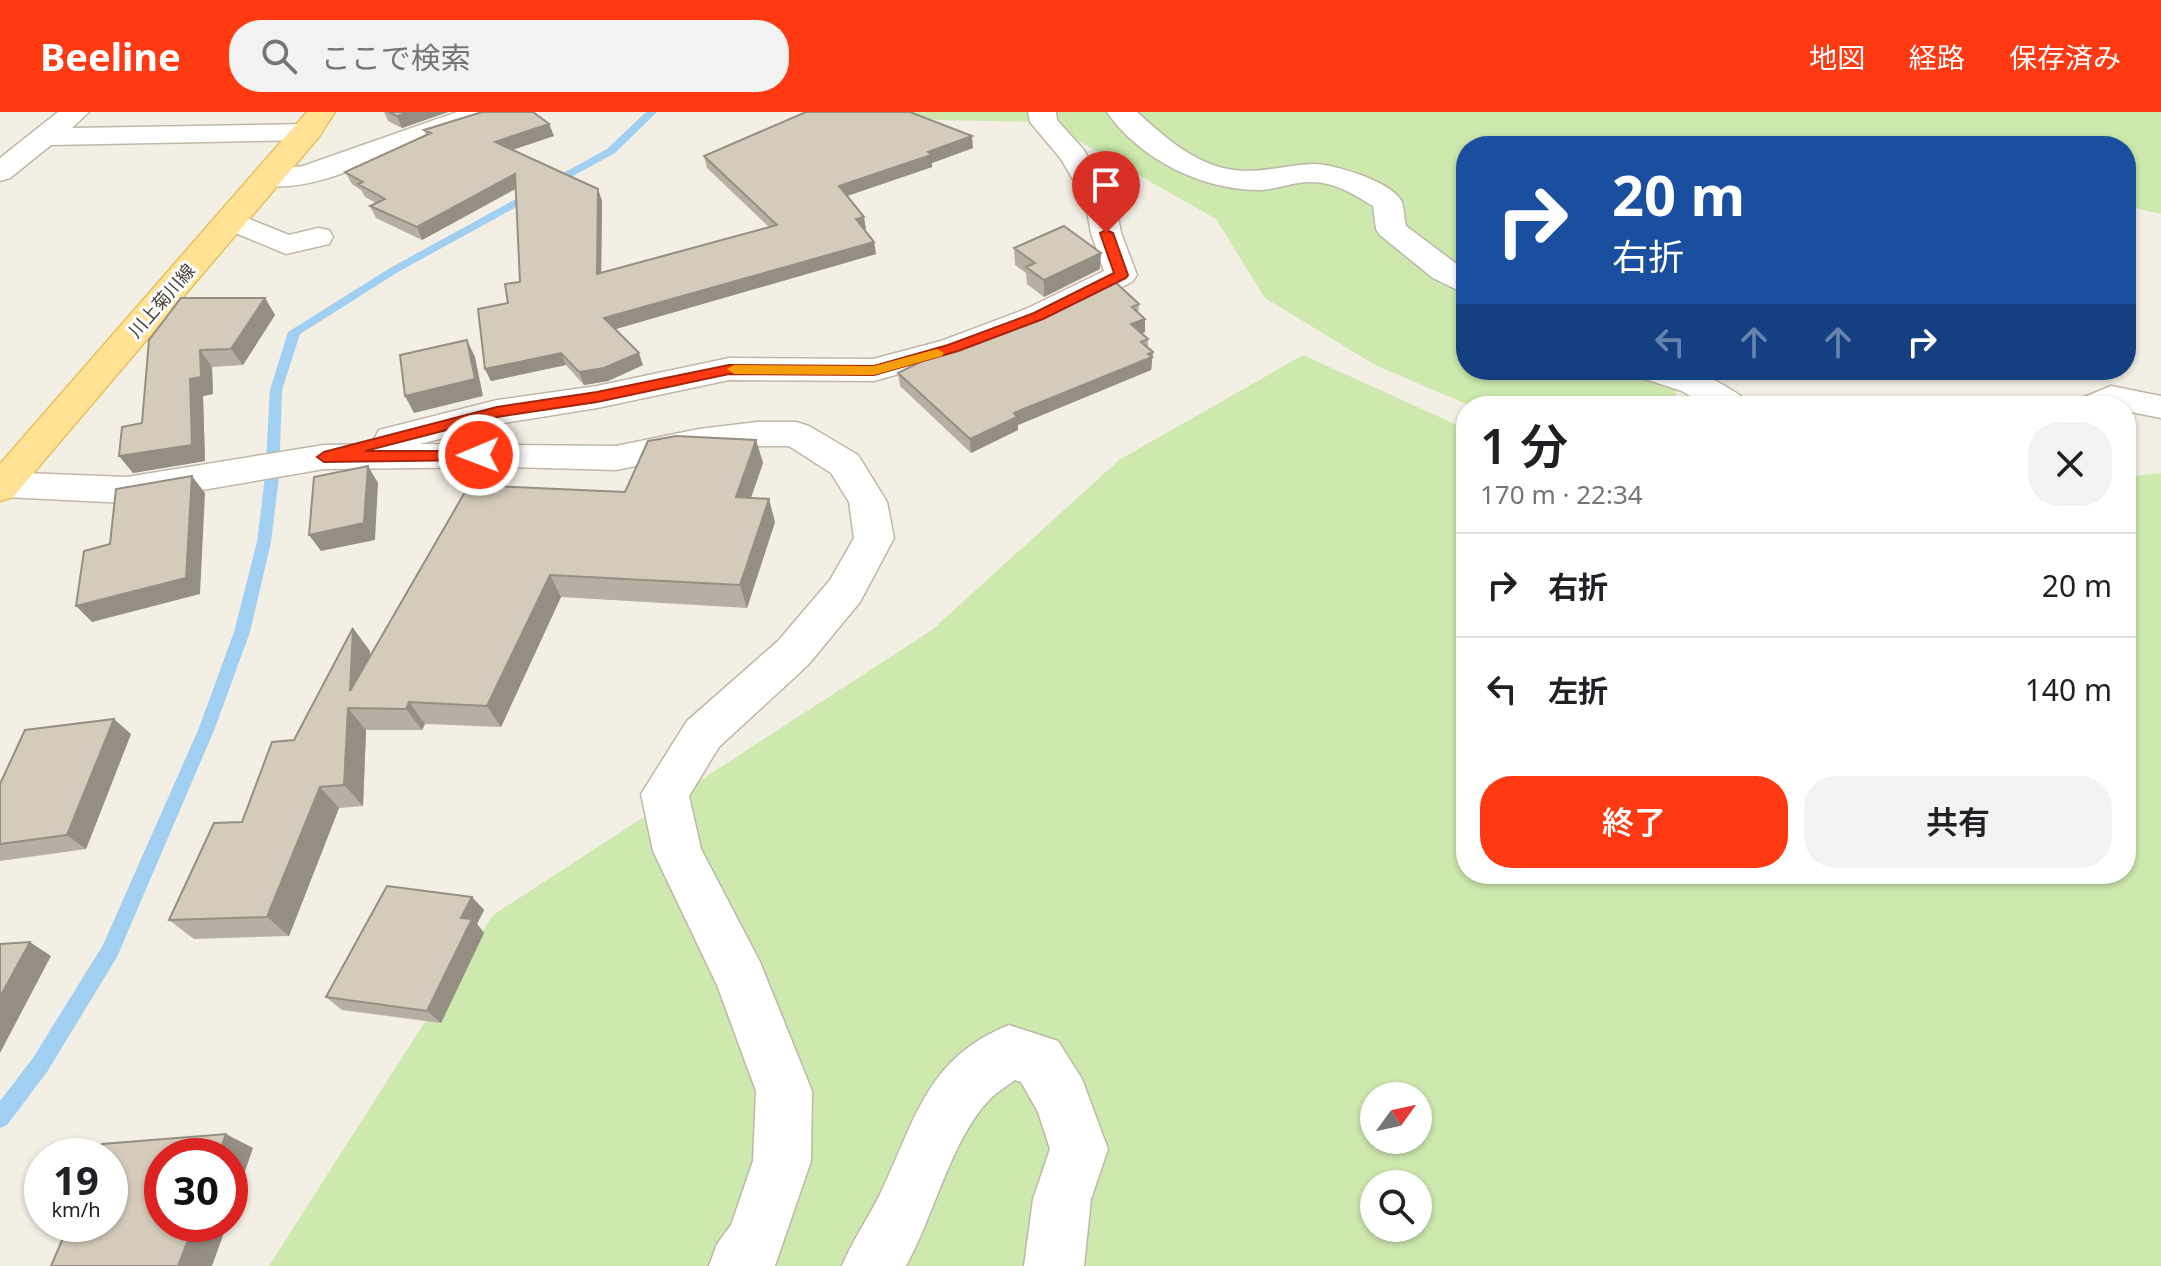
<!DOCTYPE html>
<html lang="ja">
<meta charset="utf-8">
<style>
body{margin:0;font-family:"Noto Sans","Noto Sans JP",sans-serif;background:#f2f2f2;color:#202124;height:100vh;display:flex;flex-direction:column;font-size:30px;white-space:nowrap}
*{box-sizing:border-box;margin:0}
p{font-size:26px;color:#757577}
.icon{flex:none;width:44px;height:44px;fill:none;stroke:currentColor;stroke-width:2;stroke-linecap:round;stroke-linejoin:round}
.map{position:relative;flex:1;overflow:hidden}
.drawer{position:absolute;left:1456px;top:284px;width:680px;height:488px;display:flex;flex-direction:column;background:#fff;border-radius:32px;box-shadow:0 2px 6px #0004}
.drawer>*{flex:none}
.hud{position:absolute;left:1456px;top:24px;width:680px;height:244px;border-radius:32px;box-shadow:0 2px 6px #0004;background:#1a4fa0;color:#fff;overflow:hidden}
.needle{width:52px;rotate:57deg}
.controls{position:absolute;left:1360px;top:970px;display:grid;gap:16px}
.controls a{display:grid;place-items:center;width:72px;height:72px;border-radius:50%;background:#fff;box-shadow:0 2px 6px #0004;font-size:40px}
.speed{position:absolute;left:24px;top:1026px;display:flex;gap:16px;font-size:40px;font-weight:700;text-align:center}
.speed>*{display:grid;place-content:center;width:104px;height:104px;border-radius:50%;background:#fff;box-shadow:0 2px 6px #0004;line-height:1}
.speed small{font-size:20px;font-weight:400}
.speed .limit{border:12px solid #d22;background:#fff;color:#111}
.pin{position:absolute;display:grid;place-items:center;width:68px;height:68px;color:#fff;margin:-82px -34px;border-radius:50% 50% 50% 0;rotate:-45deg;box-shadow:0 0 8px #0007}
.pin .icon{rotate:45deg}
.me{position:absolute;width:88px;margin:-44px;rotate:269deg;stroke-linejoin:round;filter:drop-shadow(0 0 6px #0008)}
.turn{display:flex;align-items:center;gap:28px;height:168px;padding:0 24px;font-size:36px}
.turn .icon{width:104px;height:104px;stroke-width:2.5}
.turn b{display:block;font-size:56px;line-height:68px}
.lanes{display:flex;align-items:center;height:76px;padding:0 24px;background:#0003;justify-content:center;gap:40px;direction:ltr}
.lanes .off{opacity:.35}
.round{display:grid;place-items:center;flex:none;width:84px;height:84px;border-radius:32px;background:#f2f2f2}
.headline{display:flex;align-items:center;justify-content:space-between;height:136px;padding:0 24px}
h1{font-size:48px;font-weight:600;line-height:60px}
.cta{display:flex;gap:16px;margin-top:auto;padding:16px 24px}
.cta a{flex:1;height:92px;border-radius:32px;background:#ff3911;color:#fff;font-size:32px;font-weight:600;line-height:92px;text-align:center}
.cta a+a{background:#f2f2f2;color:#202124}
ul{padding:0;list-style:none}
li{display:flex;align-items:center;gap:24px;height:104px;padding:0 24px;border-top:2px solid #e0e0e0}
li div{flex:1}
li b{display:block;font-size:30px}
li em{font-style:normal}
header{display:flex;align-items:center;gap:48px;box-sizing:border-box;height:112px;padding:0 40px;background:#ff3911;color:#fff}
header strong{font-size:38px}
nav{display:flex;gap:44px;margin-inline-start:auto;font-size:28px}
.search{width:560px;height:72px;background:#f2f2f2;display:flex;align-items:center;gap:20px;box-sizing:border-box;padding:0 28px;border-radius:32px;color:#757577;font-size:30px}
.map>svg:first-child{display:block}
.green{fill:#cde9ad;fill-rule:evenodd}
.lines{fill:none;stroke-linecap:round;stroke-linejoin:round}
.stream{fill:#a0cff2;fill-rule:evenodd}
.minor-casing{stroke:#bfb7a8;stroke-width:3}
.major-casing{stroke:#e6c160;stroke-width:3}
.path{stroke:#c1b399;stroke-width:4;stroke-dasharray:3 3;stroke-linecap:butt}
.minor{fill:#fff;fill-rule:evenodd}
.major{fill:#ffe293;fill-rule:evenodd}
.wall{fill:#b7afa1}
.shaded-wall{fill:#958e83}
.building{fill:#d5cbbb;stroke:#958e83;stroke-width:2}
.route{fill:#ff3911;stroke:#a6250b;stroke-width:2}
.slow{fill:#f59e0b}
.labels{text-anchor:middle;stroke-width:6;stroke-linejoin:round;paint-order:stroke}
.far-street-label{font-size:18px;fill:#463f35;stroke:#fff}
</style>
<header>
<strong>Beeline</strong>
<div class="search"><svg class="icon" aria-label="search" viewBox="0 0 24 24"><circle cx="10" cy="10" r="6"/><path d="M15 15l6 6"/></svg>ここで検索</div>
<nav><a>地図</a><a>経路</a><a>保存済み</a></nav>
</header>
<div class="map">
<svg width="2161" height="1154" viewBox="0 0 2161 1154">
<rect width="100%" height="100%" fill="#f3efe5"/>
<path class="green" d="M905,0h1256v102l-35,-8v-60h-660v224h207l5,36h-207l-96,-41 -110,-67 -49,-79 -171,-97 -109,-2z
M1303,243l163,74v445h660v-397l35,-4v793h-1892l224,-351 439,-285 187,-170zM1374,984h44v44h-44zM1374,1072h44v44h-44z"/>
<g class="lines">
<path class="stream" d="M646,0h11l-42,41 -217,119 -98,62 -18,56 -3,87 -8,65 -21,90 -35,96 -98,229 -70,115 -40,53 -7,3v-27l33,-43 70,-113 96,-217 35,-96 23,-90 8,-65 5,-87 18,-58 102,-64 217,-119z"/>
<defs>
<path id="minor" d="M58,0h31l-17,16 236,-4 10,2 4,6 -4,6 -10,2 -257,5 -41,33 -10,3v-23z
M457,0h43l-4,6c-22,6 -44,12 -66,20 -47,17 -121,59 -171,46l-4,-6 4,-6 44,-6z
M1028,0h28l1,8 26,29 32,51 6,33 16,42 -5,7 -82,41 -85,32 -91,26 -145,-1 -132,28 -100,16 -77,20 196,2 83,-17 58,-7h39l13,4 49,29 29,47 7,36 -34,64 -52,63 -89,82 -30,49 12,53 59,113 52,129 -1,70 -35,102 -1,3h-66l8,-22 14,-19 22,-64 3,-70 -39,-106 -64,-134 -12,-57 46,-73 91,-80 52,-61 24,-42 -5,-36 -18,-29 -42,-27h-32l-58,7 -83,17 -106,-3 -186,2 -197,34 -123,-6 -4,-1v-24l127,5 197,-32 53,-1 -3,-5 5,-9 118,-30 100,-14 132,-28 144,1 68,-18 85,-32 78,-38 -13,-38 -6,-33 -24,-41 -31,-37z
M1107,0h30c25,23 52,47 86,56 32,8 59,-3 91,-4 20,0 79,18 88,38 2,6 2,16 4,24l60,45v23l-33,-16 -53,-43 -4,-6 -3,-23c-24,-15 -45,-28 -75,-23 -12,2 -24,6 -36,7 -58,1 -122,-30 -155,-78z
M232,100l57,23 29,-7 11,2 4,7 -4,7 -43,10 -65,-27 -4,-6 4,-6z
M1637,258c35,0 56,-3 88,16 10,6 18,10 25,20h-44l-24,-15 -40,-13z
M2111,274l50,10v22l-35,-7v-5h-49l5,-8z
M1009,913l49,16 24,38 26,70 -17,50 -7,67h-60l9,-67 17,-50 -12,-37 -17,-30 -6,-2c-8,6 -18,12 -25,19 -39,40 -56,117 -84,167h-64c11,-27 28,-50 40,-76 34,-72 45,-132 127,-165z"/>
<path id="major" d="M307,0h28l-17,26 -305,359 -13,4v-37z"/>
</defs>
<use href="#minor" class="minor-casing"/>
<use href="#major" class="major-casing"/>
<path class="path" d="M2049,258l17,8"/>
<use href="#minor" class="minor"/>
<use href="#major" class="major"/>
</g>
<path class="wall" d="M384,0h64l-46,16 -14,-7z
M549,12l5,12 -42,14 86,39 4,12 -1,71 168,-45 -62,-59 -3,-12 269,-8 -41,15v4l-85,29 19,33 -1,1 9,12 2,12 -261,75 28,36 -35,16 -24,4 -18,-20 -75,16 -6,-12 23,-66 12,-21 -4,-93 -94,51 -46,-22 -6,-12 6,-3 -11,-6 -4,-7 -9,-6 -7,-12 81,-37 -2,-5z
M1014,136l86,21 -56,28 -17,-13 -1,-11 -11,-8z
M265,186l10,17 -32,50 -31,2 1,27 -10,2 2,65 -72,12 9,-50 7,-83z
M1139,192l-1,9 7,19 -3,1 6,6v8l4,18 -1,5 -133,55v5l-47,23 -71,-67 -2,-13z
M756,328l7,23 -12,35 24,24 -28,86 -186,-11 -60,130 -76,-3 -3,6h-56l-3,76 -24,2 -50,128 -95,3 -25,-19 73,-98 52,-82 76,-89v5l255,-164z
M131,622l-45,115 -86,12v-77z
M472,785l12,13 -7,14 7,9 -43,90 -99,-13 -16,-13z"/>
<path class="shaded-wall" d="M409,0h39l-46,16 -5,-12z
M549,12l5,12 -54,18 -5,-12z
M972,24l1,12 -41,15v4l-91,31 -2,-12z
M515,62l5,12 -98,54 -5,-13z
M598,77l4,12 -1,85 -4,-12z
M864,105l2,12 -8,2 -2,-12z
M874,130l2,12 -267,77 -5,-13z
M1101,141l-1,16 -56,28v-17z
M265,186l10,17 -32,50 -12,-16z
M1145,207v13l-14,6v-14z
M467,228l8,17 8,39 -69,17 -9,-17z
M200,238l12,17 1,27 -10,2 2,65 -72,12 -14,-17z
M1153,240l-2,18 -133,55v5l-47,23 -1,-14 44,-26z
M561,241l5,12 -75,16 -6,-12z
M639,241l4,12 -35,16 -24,4 -5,-13z
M756,328l7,23 -20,57 -7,-23z
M368,354l10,17 -3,57 -54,11 -12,-16z
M192,364l13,17 -5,101 -108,28 -16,-16z
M769,387l6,23 -28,86 -7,-23z
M550,463l11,22 -60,130 -14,-21z
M353,516l17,23 -3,57 -17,-17z
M409,590l16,22 -3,6 -16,-21z
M348,596l18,22 -3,76 -19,-21z
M114,607l17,15 -45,115 -19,-14z
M320,675l19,21 -50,128 -22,-19z
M472,785l12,13 -7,14 7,9 -43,90 -14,-12 34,-93z
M30,830l21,14 -51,97v-56z
M226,1022l27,14 -23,67v-59h-12z
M194,1112h33l-15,42h-34z"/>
<path class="building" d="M388,0h21l-12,4z
M482,0h51l16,12 -54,18 103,47 -1,85 180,-49 -73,-69 102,-44h104l62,24 -44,16 3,3 -92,31 25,31 -8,2 18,23 -270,76 35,35 -35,15 -25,4 -18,-19 -76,16 -7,-60 30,-6 -3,-19 15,-2 -5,-108 -98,53 -47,-21 15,-7 -27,-15 5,-2 -18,-10 86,-39 -7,-3z
M1064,114l37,27 -57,27 -18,-13 9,-4 -21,-15z
M1114,169l25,23 -7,3 13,12 -14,5 17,15 -7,3 12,10 -5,2 4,3 -138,56 3,4 -47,22 -72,-66 42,-21 111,-40z
M181,186h84l-34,51 -31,1 1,27 -11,2 2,66 -73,11 3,-29 20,-4 7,-83z
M467,228l8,39 -70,17 -5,-41z
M676,324l80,4 -20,57 33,2 -29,86 -190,-10 -63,131 -78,-4 -3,7 -58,-1 -4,77 -24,2 -53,130 -98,3 45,-97 28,-1 30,-80 22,-2 59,-112 -3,63 119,-206 156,7 23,-51z
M368,354l-4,57 -55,12 5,-58z
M192,364l-6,102 -110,28 8,-55 26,-7 6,-55z
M114,607l-47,116 -67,9v-60l25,-54z
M387,774l85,11 -11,21 11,1 -45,92 -101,-14z
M30,830l-30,55v-53z
M226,1022l-8,22h-56v68h32l-16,42h-127l18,-42h41v-68h-13l5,-12z"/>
<path class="route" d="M1106,118l7,3 15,42 -2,3 -83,41 -85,32 -84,24 -145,-1 -132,28 -100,15 -132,34h120l2,4 -8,5 -155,2 -7,-5 7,-5 173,-45 100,-15 132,-27 145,1 74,-21 86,-32 80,-40 -14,-40z"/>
<path class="slow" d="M937,237l7,4 -2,3 -68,19 -140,-1 -7,-5 7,-4 140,1z"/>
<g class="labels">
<g class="far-street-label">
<text transform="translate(162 189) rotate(-49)" y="6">川上菊川線</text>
</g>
</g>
</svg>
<div class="controls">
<a><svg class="needle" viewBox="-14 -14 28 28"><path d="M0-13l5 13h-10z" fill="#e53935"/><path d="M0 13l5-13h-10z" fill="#757577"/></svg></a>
<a><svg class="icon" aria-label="search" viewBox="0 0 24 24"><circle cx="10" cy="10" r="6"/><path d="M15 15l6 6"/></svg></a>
</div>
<div class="speed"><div>19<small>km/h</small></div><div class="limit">30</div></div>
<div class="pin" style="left:1106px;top:121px;background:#d93025"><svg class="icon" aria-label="arrive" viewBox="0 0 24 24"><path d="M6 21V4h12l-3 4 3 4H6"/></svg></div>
<svg class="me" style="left:479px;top:343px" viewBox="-20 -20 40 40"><circle r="17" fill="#ff3911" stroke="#fff" stroke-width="3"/><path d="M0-11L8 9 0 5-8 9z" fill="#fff"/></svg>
<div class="hud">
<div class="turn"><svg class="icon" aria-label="right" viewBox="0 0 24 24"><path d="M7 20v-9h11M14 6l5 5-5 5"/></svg><div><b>20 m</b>右折</div></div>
<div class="lanes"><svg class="icon off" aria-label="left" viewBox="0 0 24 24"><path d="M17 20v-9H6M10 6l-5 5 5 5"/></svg><svg class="icon off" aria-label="ahead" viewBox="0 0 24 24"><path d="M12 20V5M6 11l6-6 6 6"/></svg><svg class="icon off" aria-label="ahead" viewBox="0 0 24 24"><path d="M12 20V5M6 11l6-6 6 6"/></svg><svg class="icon" aria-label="right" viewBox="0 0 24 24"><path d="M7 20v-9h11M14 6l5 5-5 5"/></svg></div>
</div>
<section class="drawer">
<div class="headline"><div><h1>1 分</h1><p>170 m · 22:34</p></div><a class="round"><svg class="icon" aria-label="close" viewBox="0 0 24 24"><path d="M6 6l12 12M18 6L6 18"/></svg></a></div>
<ul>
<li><svg class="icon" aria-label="right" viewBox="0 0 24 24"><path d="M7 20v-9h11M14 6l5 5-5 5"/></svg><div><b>右折</b></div><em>20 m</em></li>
<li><svg class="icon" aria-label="left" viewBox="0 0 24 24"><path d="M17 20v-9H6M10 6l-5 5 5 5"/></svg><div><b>左折</b></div><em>140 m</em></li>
</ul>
<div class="cta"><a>終了</a><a>共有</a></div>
</section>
</div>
